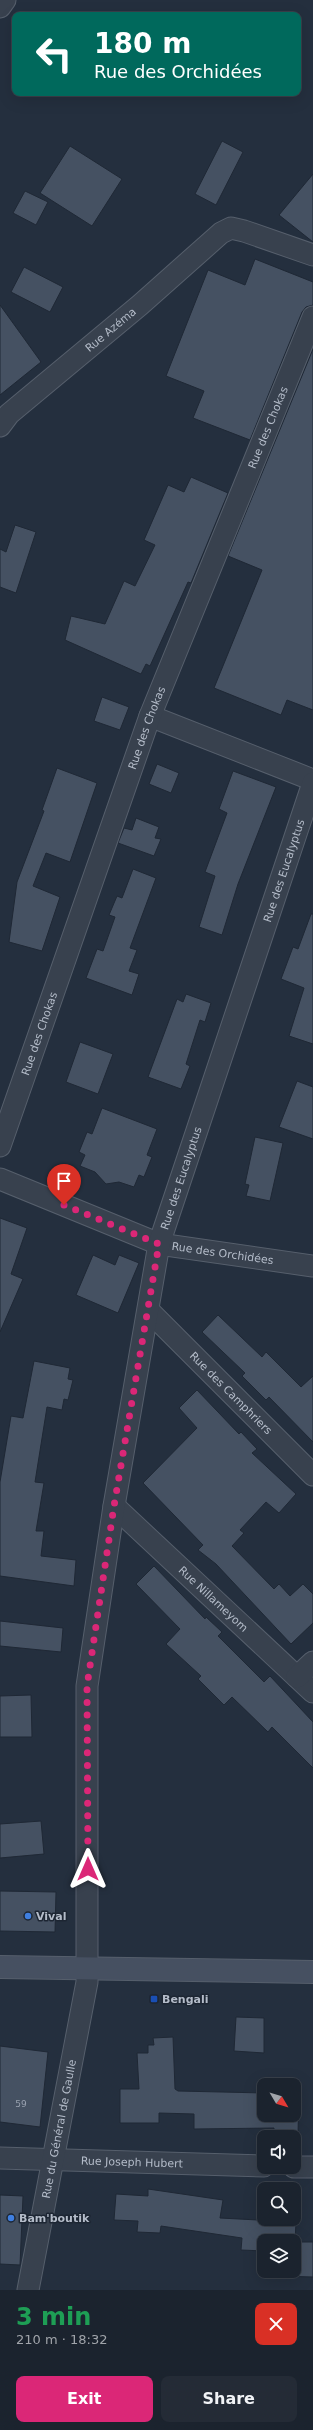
<!DOCTYPE html>
<meta charset="utf-8">
<style>
body{margin:0;font-family:"DejaVu Sans",sans-serif;background:#242b36;color:#f1f3f6;height:100vh;display:flex;flex-direction:column;font-size:15px;white-space:nowrap}
*{box-sizing:border-box;margin:0}
p{font-size:13px;color:#a0a4aa}
.icon{flex:none;width:22px;height:22px;fill:none;stroke:currentColor;stroke-width:2;stroke-linecap:round;stroke-linejoin:round}
.map{position:relative;height:2290px;overflow:hidden}
.side{display:flex;flex-direction:column;background:#1b232e;flex:1}
.side>*{flex:none}
.guide{position:absolute;left:12px;top:12px;width:289px;height:84px;border-radius:8px;box-shadow:0 4px 16px #0002,0 0 0 1px #39404a;background:#00695c;color:#fff;overflow:hidden}
.needle{width:26px;rotate:128deg}
.tools{position:absolute;left:257px;top:2078px;display:grid;gap:8px}
.tools a{display:grid;place-items:center;width:44px;height:44px;border-radius:8px;background:#1b232e;box-shadow:0 4px 16px #0002,0 0 0 1px #39404a;font-size:20px}
.pin{position:absolute;display:grid;place-items:center;width:34px;height:34px;color:#fff;margin:-41px -17px;border-radius:50% 50% 50% 0;rotate:-45deg;box-shadow:0 0 4px #0007}
.pin .icon{rotate:45deg}
.me{position:absolute;width:44px;margin:-22px;rotate:0deg;stroke-linejoin:round;filter:drop-shadow(0 0 3px #0008)}
.turn{display:flex;align-items:center;gap:14px;height:84px;padding:0 16px;font-size:18px}
.turn .icon{width:52px;height:52px;stroke-width:2.5}
.turn b{display:block;font-size:28px;line-height:34px}
.round{display:grid;place-items:center;flex:none;width:42px;height:42px;border-radius:8px;background:#242b36}
.headline{display:flex;align-items:center;justify-content:space-between;height:68px;padding:0 16px}
h1{font-size:24px;font-weight:700;line-height:30px;color:#1e9e55}
.action{display:flex;gap:8px;margin-top:auto;padding:8px 16px}
.action a{flex:1;height:46px;border-radius:8px;background:#db2777;color:#fff;font-size:16px;font-weight:700;line-height:46px;text-align:center}
.action a+a{background:#242b36;color:#f1f3f6}
.map>svg:first-child{display:block}
.building{fill:#455162;stroke:#1f2835}
.lines{fill:none;stroke-linecap:round;stroke-linejoin:round}
.street-casing{stroke:#565f6c;stroke-width:23}
.secondary-casing{stroke:#565f6c;stroke-width:24}
.street{stroke:#38414e;stroke-width:21}
.secondary{stroke:#465061;stroke-width:22}
.route{stroke:#db2777;stroke-width:7;stroke-dasharray:0 12.6}
.shop-dot{fill:#3f7fe0;stroke:#1d2633;stroke-width:1.5}
.transit-dot{fill:#1a4fb4;stroke:#1d2633;stroke-width:1.5}
.labels{text-anchor:middle;stroke-width:3;stroke-linejoin:round;paint-order:stroke}
.number-label{font-size:9px;fill:#98a1af}
.street-label{font-size:11px;fill:#b4bcc9;stroke:#1d2633}
.poi-label{font-size:11px;font-weight:bold;fill:#b4bcc9;stroke:#1d2633;text-anchor:start}
</style>
<div class="map">
<svg width="313" height="2290" viewBox="0 0 313 2290">
<rect width="100%" height="100%" fill="#242f3e"/>
<path class="building" d="M222,141l21,11 -27,53 -21,-11z
M70,146l52,33 -30,47 -52,-33z
M313,174v68l-34,-27z
M25,191l23,11 -12,23 -23,-12z
M255,259l58,23v23l-7,2 -4,5 -52,128 -57,-22 11,-27 -38,-15 42,-106 37,15z
M24,267l39,20 -13,25 -39,-20z
M0,305l41,57 -41,33z
M313,349v361l-26,-10 -6,15 -67,-27 48,-118 -34,-14z
M191,477l37,16 -37,90 -3,-1 -38,84 -4,-2 -5,10 -76,-34 6,-24 34,8 19,-43 11,5 20,-41 -11,-5 24,-55 16,7z
M15,525l21,7 -20,61 -16,-6v-38l6,3z
M102,697l27,10 -9,23 -26,-9z
M157,764l22,9 -8,20 -22,-9z
M57,768l40,15 -27,79 -24,-9 -13,33 27,11 -18,54 -33,-9 8,-60 27,-71 -2,-1z
M233,771l43,16 -38,97 -16,51 -23,-8 16,-51 -10,-4 22,-59 -8,-4z
M136,818l23,9 -4,11 6,1 -7,17 -36,-13 6,-15 8,2z
M133,869l23,9 -26,70 7,2 -8,21 10,3 -7,21 -46,-17 11,-29 6,2 12,-34 -6,-2 8,-19 5,2z
M311,914h2v130l-24,-8 15,-48 -23,-9 12,-32 5,2z
M186,994l25,9 -6,19 -5,-2 -14,44 4,2 -9,23 -33,-12 29,-78 6,3z
M80,1042l33,12 -15,40 -32,-12z
M297,1081l16,6v52l-34,-12z
M102,1108l55,21 -10,26 5,2 -8,20 -5,-2 -5,12 -15,-5 -13,2 -11,-12 -15,-6 5,-11 -6,-3 8,-20 5,2z
M255,1137l28,6 -13,58 -24,-5 3,-11 -4,-1z
M0,1218l27,10 -16,46 12,5 -23,53z
M93,1255l22,10 4,-10 20,8 -21,50 -42,-18z
M218,1315l44,42 4,-5 35,35 12,-11v66l-44,-45 -3,3 -24,-24 3,-3 -43,-41z
M34,1361l36,7 -2,11 5,1 -5,20 -4,-1 -2,11 -15,-3 -12,75 9,1 -8,48h8l-3,25 35,4 -2,26 -74,-10v-94l11,-66 12,2z
M197,1390l42,44 2,-2 16,17 -5,4 44,41 -17,19 -13,-11 -26,28 4,3 -12,13 42,43 5,-5 11,12 13,-12 10,10v29l-22,21 -75,-80 -18,-14 5,-5 -60,-62 54,-55 -18,-20z
M154,1566l51,53 1,-2 16,15 -4,4 46,46 6,-6 43,46v46l-41,-41 -4,5 -36,-35 -8,8 -26,-26 3,-3 -35,-32 14,-15 -44,-45z
M0,1621l63,7 -2,24 -61,-6z
M31,1695l1,42h-32v-41z
M41,1821l3,33 -44,4v-34z
M0,1891l56,1 -1,40 -55,-1z
M236,2017l28,1v35l-30,-2z
M173,2037l2,52 3,2 86,2v-6v28h30v-30l-30,-1h35l-1,51h-24v-7l-80,1v-15l-35,-1v10h-39v-34h19l-2,-36h11v-8h6l-1,-7z
M0,2046l48,6 -8,75 -40,-5z
M148,2189l75,11 -3,18 76,4 -1,20h18v35l-35,-1v-5h16v-30h-30v10l-23,-1 1,-12 -81,-12 -1,7 -23,-1 1,-11 -24,-1 2,-26 32,2z
M0,2195l23,1 -3,69 -20,-1z"/>
<g class="lines">
<defs>
<g id="street">
<path d="M0,7l5,-7"/>
<path id="s1" d="M0,426l9,-12 131,-109 81,-72 10,-5 13,3 69,24"/>
<path d="M150,716l163,64"/>
<path id="s2" d="M0,1146l150,-430 163,-399"/>
<path id="s3" d="M0,1179l159,65 154,22"/>
<path id="s4" d="M149,1311l164,164"/>
<path id="s5" d="M114,1506l199,186"/>
<path d="M297,1677l16,-15"/>
<path id="s6" d="M0,2158l264,8"/>
<path d="M294,2167h19"/>
<path id="s7" d="M28,2290l59,-308v-296l27,-180 45,-262 154,-461"/>
</g>
<path id="secondary" d="M0,1967l313,5"/>
</defs>
<use href="#street" class="street-casing"/>
<use href="#secondary" class="secondary-casing"/>
<use href="#street" class="street"/>
<use href="#secondary" class="secondary"/>
</g>
<g class="lines">
<path class="route" d="M64,1205l95,39 -45,262 -27,180 1,183"/>
</g>
<g class="shop-dot">
<circle cx="28" cy="1916" r="4"/>
<circle cx="11" cy="2218" r="4"/>
</g>
<rect class="transit-dot" x="150" y="1995" width="8" height="8" rx="2"/>
<g class="labels">
<g class="number-label">
<text x="21" y="2107">59</text>
</g>
<g class="street-label">
<text dy="4" stroke="none"><textPath href="#s1" startOffset="147">Rue Azéma</textPath></text>
<text dy="4" stroke="none"><textPath href="#s2" startOffset="767">Rue des Chokas</textPath></text>
<text dy="4" stroke="none"><textPath href="#s2" startOffset="443">Rue des Chokas</textPath></text>
<text dy="4" stroke="none"><textPath href="#s7" startOffset="1451">Rue des Eucalyptus</textPath></text>
<text dy="4" stroke="none"><textPath href="#s2" startOffset="119">Rue des Chokas</textPath></text>
<text dy="4" stroke="none"><textPath href="#s7" startOffset="1127">Rue des Eucalyptus</textPath></text>
<text dy="4" stroke="none"><textPath href="#s3" startOffset="236">Rue des Orchidées</textPath></text>
<text dy="4" stroke="none"><textPath href="#s4" startOffset="116">Rue des Camphriers</textPath></text>
<text dy="4" stroke="none"><textPath href="#s5" startOffset="136">Rue Nillameyom</textPath></text>
<text dy="4" stroke="none"><textPath href="#s7" startOffset="164">Rue du Général de Gaulle</textPath></text>
<text dy="4" stroke="none"><textPath href="#s6" startOffset="132">Rue Joseph Hubert</textPath></text>
</g>
<g class="poi-label">
<text x="36" y="1920">Vival</text>
<text x="162" y="2003">Bengali</text>
<text x="19" y="2222">Bam'boutik</text>
</g>
</g>
</svg>
<div class="tools">
<a><svg class="needle" viewBox="-14 -14 28 28"><path d="M0-13l5 13h-10z" fill="#e53935"/><path d="M0 13l5-13h-10z" fill="#a0a4aa"/></svg></a>
<a><svg class="icon" aria-label="sound" viewBox="0 0 24 24"><path d="M4 9h4l5-4v14l-5-4H4zM17 9q2 3 0 6"/></svg></a>
<a><svg class="icon" aria-label="search" viewBox="0 0 24 24"><circle cx="10" cy="10" r="6"/><path d="M15 15l6 6"/></svg></a>
<a><svg class="icon" aria-label="layers" viewBox="0 0 24 24"><path d="M12 4l9 5-9 5-9-5zM3 14l9 5 9-5"/></svg></a>
</div>
<div class="pin" style="left:64px;top:1205px;background:#d93025"><svg class="icon" aria-label="arrive" viewBox="0 0 24 24"><path d="M6 21V4h12l-3 4 3 4H6"/></svg></div>
<svg class="me" style="left:88px;top:1869px" viewBox="-20 -20 40 40"><path d="M0-17L14 15 0 8-14 15z" fill="#db2777" stroke="#fff" stroke-width="4"/></svg>
<div class="guide">
<div class="turn"><svg class="icon" aria-label="left" viewBox="0 0 24 24"><path d="M17 20v-9H6M10 6l-5 5 5 5"/></svg><div><b>180 m</b>Rue des Orchidées</div></div>
</div>
</div>
<section class="side">
<div class="headline"><div><h1>3 min</h1><p>210 m · 18:32</p></div><a class="round" style="background:#d93025;color:#fff"><svg class="icon" aria-label="close" viewBox="0 0 24 24"><path d="M6 6l12 12M18 6L6 18"/></svg></a></div>
<div class="action"><a>Exit</a><a>Share</a></div>
</section>
